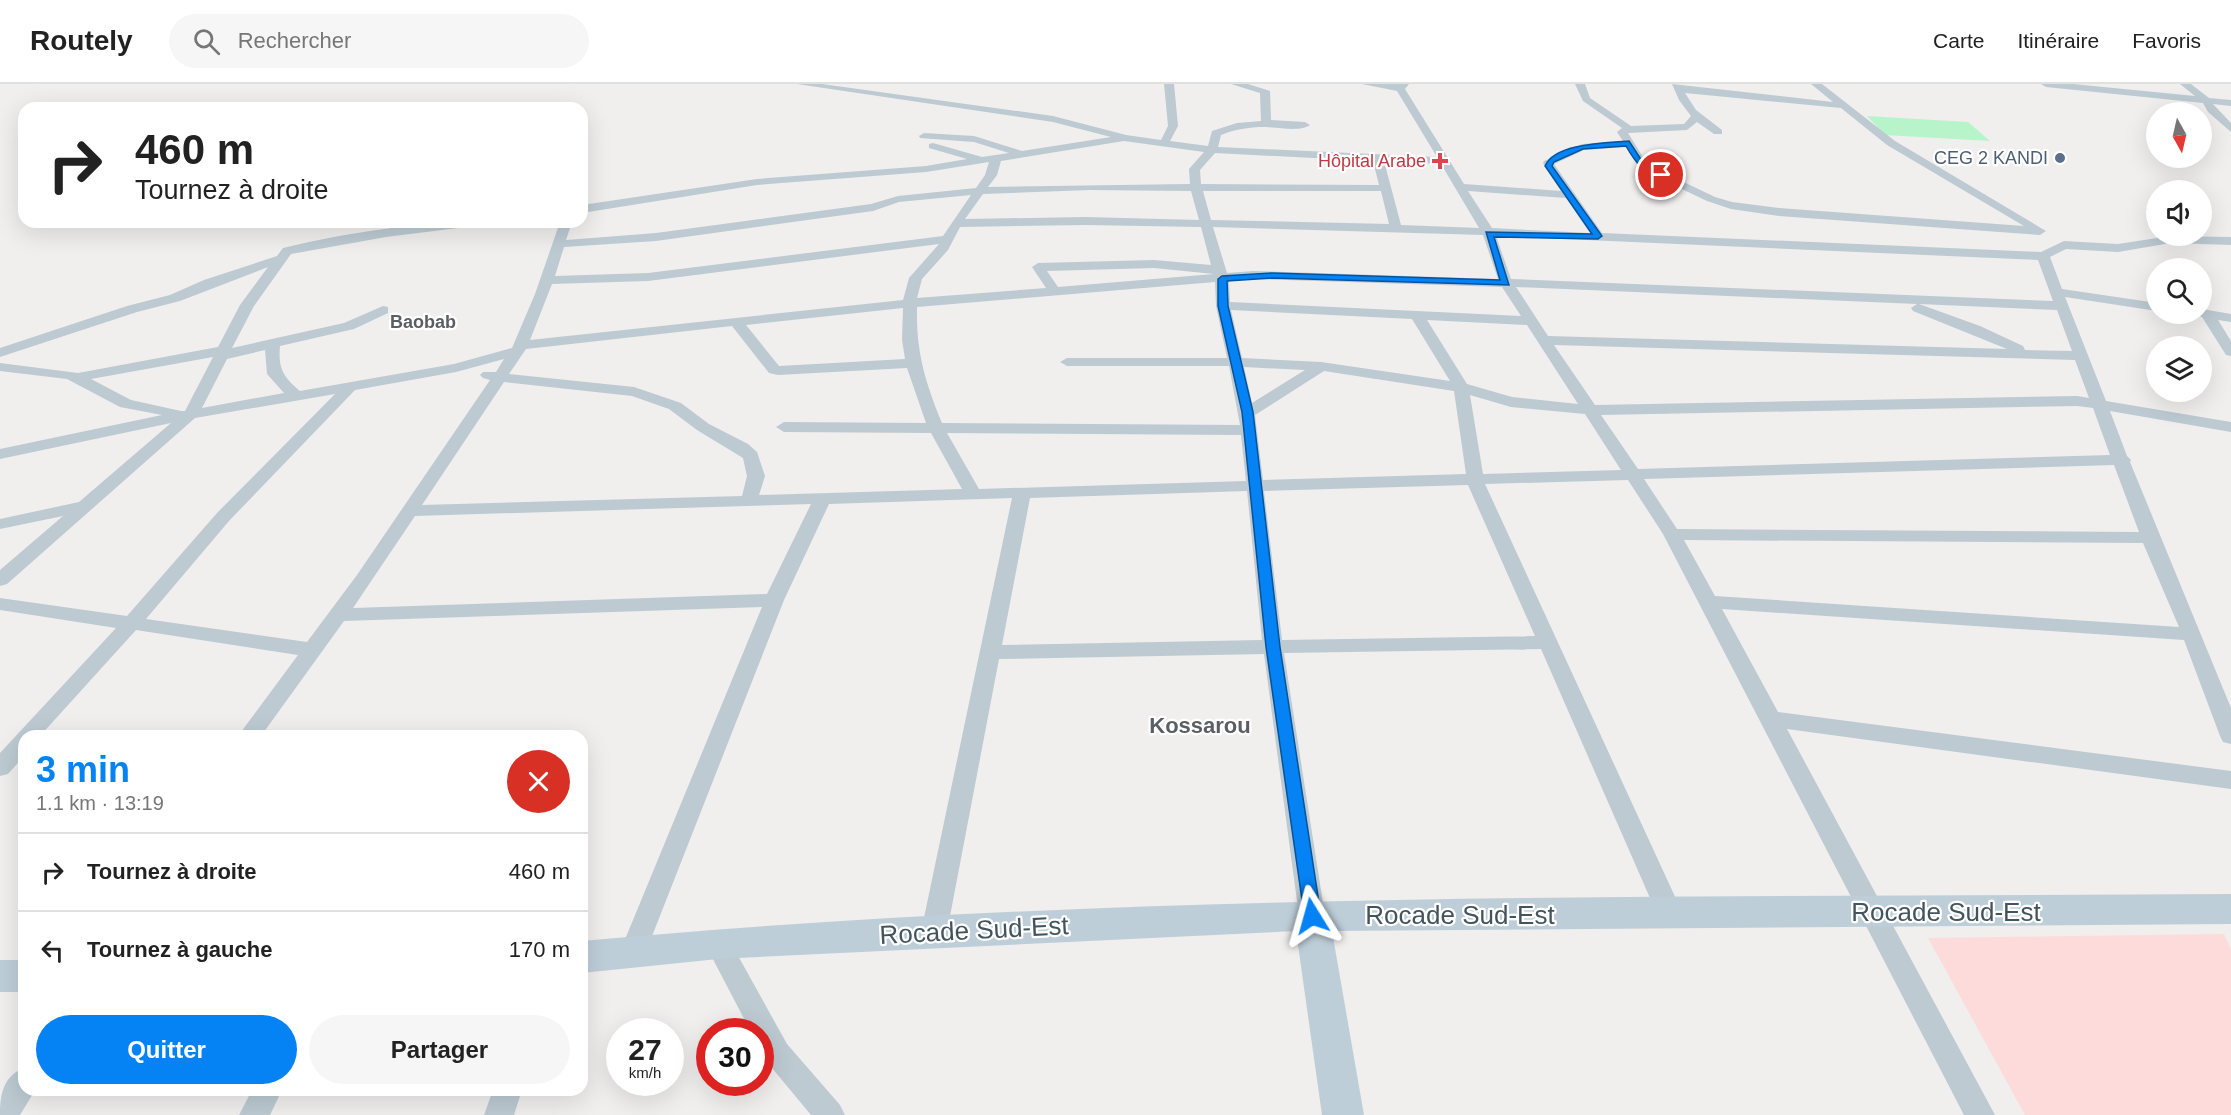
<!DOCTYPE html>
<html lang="fr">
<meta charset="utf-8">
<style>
body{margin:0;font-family:Helvetica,sans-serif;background:#f6f6f6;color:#222;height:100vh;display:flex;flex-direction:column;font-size:22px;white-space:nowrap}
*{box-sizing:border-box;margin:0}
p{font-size:20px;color:#767676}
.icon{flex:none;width:33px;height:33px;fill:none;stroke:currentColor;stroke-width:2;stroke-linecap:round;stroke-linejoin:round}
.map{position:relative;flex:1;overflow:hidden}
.sheet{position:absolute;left:18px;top:646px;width:570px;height:366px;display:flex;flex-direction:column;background:#fff;border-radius:18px;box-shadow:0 6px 24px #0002}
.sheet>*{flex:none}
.hud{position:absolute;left:18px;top:18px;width:570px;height:126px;border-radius:18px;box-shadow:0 6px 24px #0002;background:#fff;color:#222;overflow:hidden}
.needle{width:39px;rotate:172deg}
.fabs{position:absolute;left:2146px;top:18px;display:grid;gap:12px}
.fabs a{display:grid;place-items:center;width:66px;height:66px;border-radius:50%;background:#fff;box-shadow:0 6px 24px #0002;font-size:30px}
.speed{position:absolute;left:606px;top:934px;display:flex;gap:12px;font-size:30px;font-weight:700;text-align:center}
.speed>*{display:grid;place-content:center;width:78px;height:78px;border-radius:50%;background:#fff;box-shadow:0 6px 24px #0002;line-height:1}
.speed small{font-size:15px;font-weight:400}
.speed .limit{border:9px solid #d22;background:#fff;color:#111}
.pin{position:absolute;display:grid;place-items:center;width:51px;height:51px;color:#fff;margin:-26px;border:3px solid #fff;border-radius:50%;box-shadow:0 2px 6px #0007}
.me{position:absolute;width:66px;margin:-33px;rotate:352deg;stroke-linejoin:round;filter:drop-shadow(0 0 4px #0008)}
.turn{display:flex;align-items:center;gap:21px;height:126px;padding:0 18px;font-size:27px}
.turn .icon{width:78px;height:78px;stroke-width:2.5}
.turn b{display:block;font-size:42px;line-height:51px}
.round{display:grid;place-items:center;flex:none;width:63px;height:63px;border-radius:32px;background:#f6f6f6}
.summary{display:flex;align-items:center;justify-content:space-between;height:102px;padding:0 18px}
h1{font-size:36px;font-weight:700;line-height:45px;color:#0582f3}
.action{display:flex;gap:12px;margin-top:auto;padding:12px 18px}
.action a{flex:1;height:69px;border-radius:36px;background:#0582f3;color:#fff;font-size:24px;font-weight:700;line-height:69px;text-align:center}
.action a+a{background:#f6f6f6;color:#222}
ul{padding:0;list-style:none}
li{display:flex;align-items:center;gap:18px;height:78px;padding:0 18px;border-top:2px solid #e0e0e0}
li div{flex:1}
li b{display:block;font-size:22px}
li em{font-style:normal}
header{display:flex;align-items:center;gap:36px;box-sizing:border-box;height:84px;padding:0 30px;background:#fff;border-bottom:2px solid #e0e0e0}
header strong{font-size:28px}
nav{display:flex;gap:33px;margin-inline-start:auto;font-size:21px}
.search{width:420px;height:54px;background:#f6f6f6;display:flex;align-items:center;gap:15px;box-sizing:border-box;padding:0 21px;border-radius:33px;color:#767676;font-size:22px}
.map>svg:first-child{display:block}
.medical{fill:#fddbdb}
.green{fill:#b7f4c9}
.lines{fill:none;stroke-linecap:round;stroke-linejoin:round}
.street{fill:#bdcad2;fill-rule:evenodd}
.secondary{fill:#beced9;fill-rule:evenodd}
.route{fill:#0582f3;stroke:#03549e;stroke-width:1.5}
.service-dot{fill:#5c6f8a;stroke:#fff;stroke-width:2}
.health-dot{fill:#e0444e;stroke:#fff;stroke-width:2}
.labels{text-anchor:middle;stroke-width:4.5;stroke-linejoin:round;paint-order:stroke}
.far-service-label{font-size:18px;fill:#4e5e75;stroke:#fff;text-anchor:end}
.far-health-label{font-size:18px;fill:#be3a42;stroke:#fff;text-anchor:end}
.far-neighbourhood-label{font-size:18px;font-weight:bold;fill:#5a5f64;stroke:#fff}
.neighbourhood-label{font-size:22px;font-weight:bold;fill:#5a5f64;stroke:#fff}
.near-street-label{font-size:26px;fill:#44545d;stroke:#fff}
</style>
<header>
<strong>Routely</strong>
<div class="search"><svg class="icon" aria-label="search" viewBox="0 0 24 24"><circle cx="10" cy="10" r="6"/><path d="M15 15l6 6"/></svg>Rechercher</div>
<nav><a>Carte</a><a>Itinéraire</a><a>Favoris</a></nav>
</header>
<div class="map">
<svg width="2231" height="1031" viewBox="0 0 2231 1031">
<rect width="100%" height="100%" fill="#f1eeee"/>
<path class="medical" d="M2224,850l7,15v166h-206l-97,-177z"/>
<path class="green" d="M1867,32l101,6 22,19 -105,-6z"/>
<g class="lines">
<path class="street" d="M797,0h25l231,32 73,19 35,5 7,-14 -4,-42h10l4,42 -8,15 38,5 4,-15 25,-8 24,-2 -1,-28 -29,-9h17l22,7 1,29 34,2 5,3c-10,8 -38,1 -52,2 -13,1 -25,3 -37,8l-3,12 219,10 -40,-66 -35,-7h47l-4,5 59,95 97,7 -18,-28 1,-2 38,-17 41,-3 -6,-9 5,-4 -39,-27 -8,-17h10l5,14 41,28 53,-2 7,-8 -12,-16 -7,-16 161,18 -22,-18h11l73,57 151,90 -6,4 -261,-19 -48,-7 -24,-8 -67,-32 -14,-22 -42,3 -30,14 48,69 439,19 23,-11 54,3 52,-8 61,1v8l-60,-2 -53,9 -52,-3 -16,8 12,32 95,14v8l-92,-14 41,104 125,21v10l-121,-21 17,45 4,4 -1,2 101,246v36l-8,-2 -3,-6 -36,-96 -462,-31 56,103 453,59v18l-444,-60 208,386h-31l-301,-581 -35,-54 -143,4 198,430 -4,8 -9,3 -9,-3 -4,-8 -116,-265 -257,4 41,263 -4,8 -9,3 -9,-3 -4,-8 -35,-262 -265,5 -52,273 -4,8 -9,3 -9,-3 -4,-8 91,-434 -183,6 -45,96 -139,354 -4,8 -9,3 -9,-3 -4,-8 143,-347 -418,14 -83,115h-23l60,-81 -162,-25 -96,106h-16v20l-16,18 -8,2v-23l116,-125 -116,-18v-12l127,18 90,-103 118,-119 -140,24 -188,166 -7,2v-16l63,-54 -63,13v-10l79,-17 92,-79 -171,36v-10l162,-34 -42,-8 -53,-28 -67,-8v-8l78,10 140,-26 22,-42 28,-38 -88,34 -43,11 -137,45v-9l127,-42 43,-11 34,-15 73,-24 6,-8c63,-15 132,-26 197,-26l-6,4 -88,11 -95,17 -37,52 -22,42 112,-25 39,-17 5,1v6l-34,16 -74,17c-2,22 3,31 20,45l154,-27 58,-16 23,-54 25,-72h12l-6,18 90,-7 215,-29 27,-8 78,-8 9,-13 4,-13 -63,10 -169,13 -175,28v-8l175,-26 169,-13 41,-7 -38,-11v-4l4,-1 49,14 27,-4 -35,-11 -54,-4 -1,-2 5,-3 50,3 48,15 89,-14 -58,-15zM1685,9l156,15 46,37 137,81 -245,-18 -47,-6 -17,-5 -67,-32 -20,-32 59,-3 10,-8 17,12h8v-4l-26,-20zM1124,57l80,11 -15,17 1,15 -202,3 9,-12 4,-14zM1215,69l158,8 6,24 -178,-1 -1,-14zM1384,77l57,3 38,64 -78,-3zM1089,106l102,1 8,29 -113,-3 -121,2 18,-25zM1203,107h178l8,33 -178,-4zM1468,107l98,7 24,35 -98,-5zM971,111l-28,41 -295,37 -93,3 9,-29 92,-6 217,-30 26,-9zM1086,141l115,2 10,38 -57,-5 -116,3 -6,4 14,21 -129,10 5,-19 26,-29 12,-23zM1213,143l270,8 15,44 -245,-8 -26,2zM1496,152l542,24 15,41 -542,-22zM939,160l-30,34 -6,22 -373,40 22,-56 96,-3zM1154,184l60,6 -156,13 -11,-16zM1253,195l249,8 19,29 -291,-14 -1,-21zM1215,198l1,24 11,52h-160l-7,4 7,4h162l11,59 -298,-2c-17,-42 -26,-71 -25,-116zM1516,203l401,17 -6,4 2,3 94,38 -459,-13zM1919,220l138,6 15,41 -47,-1 -2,-4 -43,-20zM903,224l-1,32 3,19 -126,7 -33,-41zM1231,226l181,9 38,62 -129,-19 -79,-4zM1427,236l100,5 51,79 -66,-7 -45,-13zM732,242l37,47 9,2 129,-7 19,55 -142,-1 -8,5 8,5 147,1 31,56 -203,6 6,-19 -8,-24 -9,-8 -39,-20 -28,-21 -47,-16 -125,-13 17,-25zM1554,261l521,15 14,38 -12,-2 -482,9zM265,266l2,24 17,19 -82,15 25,-49zM213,273l-28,54h-4l-50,-11 -40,-21zM504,275l-8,13h-13l-3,3 3,3 7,2 -133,195 -50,67 -161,-23 83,-98 126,-131 101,-18zM1244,283l61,3 -53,33zM1324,287l130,20 12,83 -203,6 -8,-65zM504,298l128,14 37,13 28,21 46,28 4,18 -5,20 -320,9zM1470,311l41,12 74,7 36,56 -138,4zM2077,322l16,2 17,47 -472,14 -37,-54zM947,349l294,2 5,46 -267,8zM2114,381l25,67 -462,-3 -33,-50zM1468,401l67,151 -253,4 -18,-149zM1247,407l15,149 -260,5 28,-147zM811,420l-44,90 -414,14 62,-92zM1684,456l459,3 36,84 -464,-31z
M2041,0h32l122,12 -15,-12h11l18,14 22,2v6l-18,-2 18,19v9l-23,-20 -5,-9 -157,-16z
M2202,225l29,5v8l-13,-2 13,21v15l-5,-1 -24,-38 -7,-3h7z
M718,849l9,3 60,108 53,61 5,10h-34l-44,-53 -7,-12v-18h-9l-46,-88 4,-8z
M24,984v22l10,2 -14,23h-20c0,-20 3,-39 24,-47z
M252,1006h30l-12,25h-31z
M493,1006h29l-8,25h-30z"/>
<path class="secondary" d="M2231,810v30l-899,7 32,184h-42l-26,-184 -578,28 -136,14v-32c548,-51 1099,-43 1649,-47z
M0,876h24v32h-24z"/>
</g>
<path class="route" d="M1629,57l13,20 21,12v3c-18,1 -29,-16 -37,-30l-43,3 -29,13 -2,4 50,70 -4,3 -104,-2 15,48 -237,-7 -45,3 1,25 25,106 27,235 41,269 -3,5 -6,2 -7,-2 -39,-274 -24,-235 -24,-106v-27l4,-3 50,-3 228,7 -14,-48 106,2 -47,-68c10,-23 62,-23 84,-25z"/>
<circle class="service-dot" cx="2060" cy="74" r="6"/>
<path class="health-dot" d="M1437 68h6v6h6v6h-6v6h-6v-6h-6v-6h6z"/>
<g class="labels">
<g class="far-service-label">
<text x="2048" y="80">CEG 2 KANDI</text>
</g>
<g class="far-health-label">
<text x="1426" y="83">Hôpital Arabe</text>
</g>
<g class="far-neighbourhood-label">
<text x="423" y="244">Baobab</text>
</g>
<g class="neighbourhood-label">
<text x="1200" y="649">Kossarou</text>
</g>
<g class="near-street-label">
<text x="1946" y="837">Rocade Sud-Est</text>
<text x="1460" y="840">Rocade Sud-Est</text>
<text transform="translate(974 846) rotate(-3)" y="9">Rocade Sud-Est</text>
</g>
</g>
</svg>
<div class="fabs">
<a><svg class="needle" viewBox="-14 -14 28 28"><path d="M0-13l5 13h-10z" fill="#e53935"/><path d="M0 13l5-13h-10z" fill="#767676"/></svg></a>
<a><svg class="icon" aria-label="sound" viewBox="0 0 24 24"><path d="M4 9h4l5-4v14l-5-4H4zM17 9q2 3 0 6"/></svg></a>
<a><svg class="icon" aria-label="search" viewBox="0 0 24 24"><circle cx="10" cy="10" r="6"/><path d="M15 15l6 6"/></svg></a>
<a><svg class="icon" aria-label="layers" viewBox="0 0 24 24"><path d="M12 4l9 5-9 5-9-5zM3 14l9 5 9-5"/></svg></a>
</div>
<div class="speed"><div>27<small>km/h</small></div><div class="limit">30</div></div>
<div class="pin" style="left:1661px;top:91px;background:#d93025"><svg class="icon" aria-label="arrive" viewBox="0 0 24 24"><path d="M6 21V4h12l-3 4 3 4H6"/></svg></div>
<svg class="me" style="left:1312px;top:832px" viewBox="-20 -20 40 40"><path d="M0-17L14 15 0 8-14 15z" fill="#0582f3" stroke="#fff" stroke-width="4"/></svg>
<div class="hud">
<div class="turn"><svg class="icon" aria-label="right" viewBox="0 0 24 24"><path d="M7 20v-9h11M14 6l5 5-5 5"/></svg><div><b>460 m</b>Tournez à droite</div></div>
</div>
<section class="sheet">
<div class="summary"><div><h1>3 min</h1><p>1.1 km · 13:19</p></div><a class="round" style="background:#d93025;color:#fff"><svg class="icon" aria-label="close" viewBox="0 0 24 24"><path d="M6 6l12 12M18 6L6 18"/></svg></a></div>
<ul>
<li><svg class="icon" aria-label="right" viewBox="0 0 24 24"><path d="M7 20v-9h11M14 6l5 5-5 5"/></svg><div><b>Tournez à droite</b></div><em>460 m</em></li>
<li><svg class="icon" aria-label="left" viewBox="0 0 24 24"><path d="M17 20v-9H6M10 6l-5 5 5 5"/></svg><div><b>Tournez à gauche</b></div><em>170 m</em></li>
</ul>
<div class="action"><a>Quitter</a><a>Partager</a></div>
</section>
</div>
